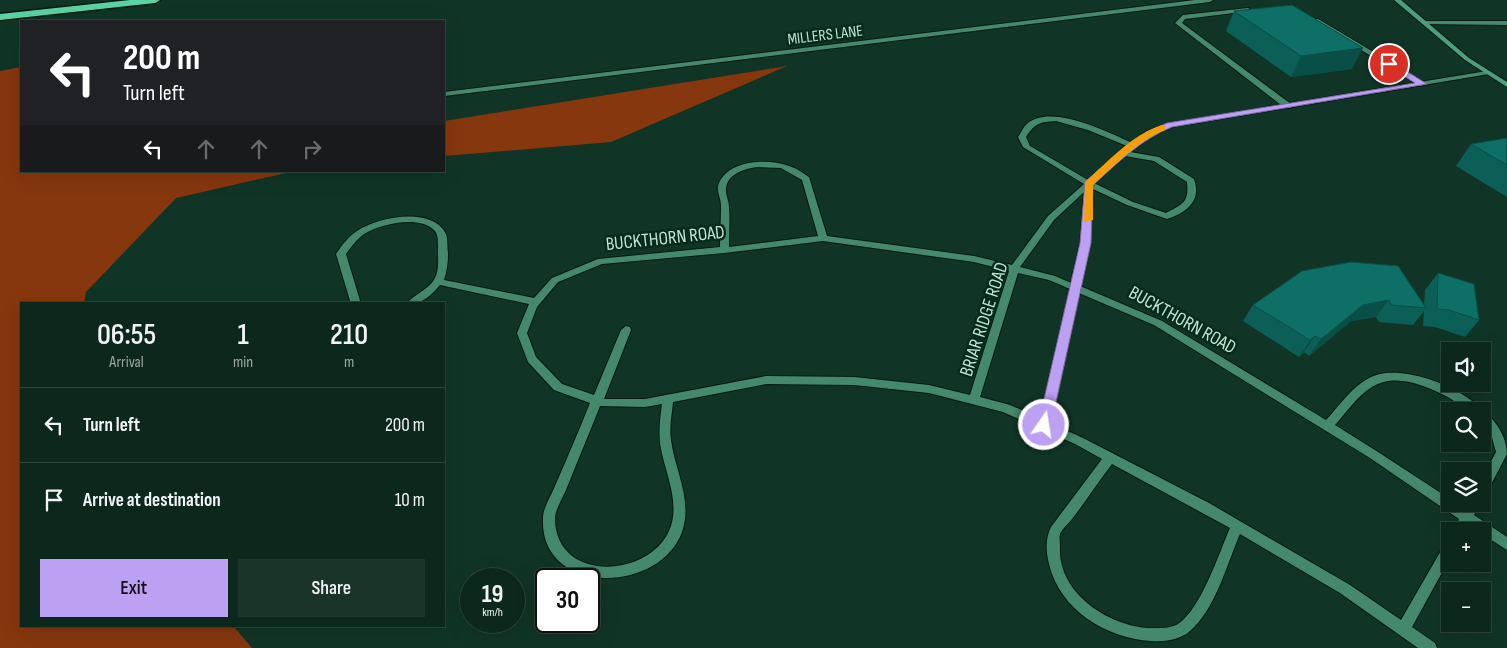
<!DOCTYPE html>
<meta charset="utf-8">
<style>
body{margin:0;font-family:"Sofia Sans Condensed",sans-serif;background:#1a3429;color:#f1f3f6;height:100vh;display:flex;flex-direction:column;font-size:19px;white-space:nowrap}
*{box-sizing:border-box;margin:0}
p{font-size:16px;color:#9aa6a3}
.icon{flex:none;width:28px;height:28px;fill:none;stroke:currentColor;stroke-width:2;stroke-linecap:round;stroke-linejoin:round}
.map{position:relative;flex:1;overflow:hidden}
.details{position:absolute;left:20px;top:302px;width:425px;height:325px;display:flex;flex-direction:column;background:#0c281c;border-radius:0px;box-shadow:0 5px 20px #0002,0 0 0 1px #2c443b}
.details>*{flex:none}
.hud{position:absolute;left:20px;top:20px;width:425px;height:152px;border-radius:0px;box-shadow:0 5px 20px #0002,0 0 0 1px #2c443b;background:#202124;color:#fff;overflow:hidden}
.controls{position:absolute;left:1441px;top:342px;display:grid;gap:10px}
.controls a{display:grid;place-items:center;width:50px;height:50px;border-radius:0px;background:#0c281c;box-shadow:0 5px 20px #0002,0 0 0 1px #2c443b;font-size:25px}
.speed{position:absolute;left:460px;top:568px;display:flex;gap:10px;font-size:25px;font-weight:700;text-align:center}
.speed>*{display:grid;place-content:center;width:65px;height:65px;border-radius:50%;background:#0c281c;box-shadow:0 5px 20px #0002,0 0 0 1px #2c443b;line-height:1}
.speed small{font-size:12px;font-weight:400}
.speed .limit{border:2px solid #111;border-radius:8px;background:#fff;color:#111}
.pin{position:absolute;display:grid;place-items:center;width:42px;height:42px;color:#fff;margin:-21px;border:2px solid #fff;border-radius:50%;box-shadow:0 1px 5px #0007}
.me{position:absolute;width:55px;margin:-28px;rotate:13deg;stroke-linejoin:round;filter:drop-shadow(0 0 4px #0008)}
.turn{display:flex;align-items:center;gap:18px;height:105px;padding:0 20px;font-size:22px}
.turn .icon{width:65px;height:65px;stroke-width:2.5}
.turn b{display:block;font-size:35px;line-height:42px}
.lanes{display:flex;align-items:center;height:48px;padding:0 20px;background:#0003;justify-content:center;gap:25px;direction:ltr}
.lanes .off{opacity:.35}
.eta{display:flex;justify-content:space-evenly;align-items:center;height:85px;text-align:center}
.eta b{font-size:30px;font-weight:600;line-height:35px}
.cta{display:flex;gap:10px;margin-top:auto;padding:10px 20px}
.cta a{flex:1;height:58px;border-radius:0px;background:#bca0f2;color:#111;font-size:20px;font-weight:600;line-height:58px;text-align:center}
.cta a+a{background:#1a3429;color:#f1f3f6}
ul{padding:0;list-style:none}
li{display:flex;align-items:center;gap:15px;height:75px;padding:0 20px;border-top:1px solid #2c443b}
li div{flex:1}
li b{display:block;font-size:19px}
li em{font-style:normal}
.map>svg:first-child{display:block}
.forest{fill:#86370e}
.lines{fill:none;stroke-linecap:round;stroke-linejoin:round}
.lane-casing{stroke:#051a11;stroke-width:2}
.street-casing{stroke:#051a11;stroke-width:2}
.secondary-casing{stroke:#051a11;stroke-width:2}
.highway-casing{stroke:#051a11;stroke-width:3}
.lane{fill:#45896c;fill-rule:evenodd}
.street{fill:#45896c;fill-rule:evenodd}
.secondary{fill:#4b9f7c;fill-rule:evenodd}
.highway{fill:#5ad2a1;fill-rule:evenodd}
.wall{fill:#0b5f57}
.shaded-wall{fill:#094e47}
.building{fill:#0d6f65;stroke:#094e47}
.route{fill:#bca0f2;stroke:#7a689d}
.slow{fill:#f59e0b}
.labels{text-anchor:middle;stroke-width:5;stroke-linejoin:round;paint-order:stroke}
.far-street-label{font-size:16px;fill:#c2e3d3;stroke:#052b1c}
.street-label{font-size:19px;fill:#c2e3d3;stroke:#052b1c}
</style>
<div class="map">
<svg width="1507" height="648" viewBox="0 0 1507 648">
<rect width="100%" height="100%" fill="#103526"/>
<path class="forest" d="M787,66l-176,76 -167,14v-35z
M21,67v104h274l-119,27 -90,94 -2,12h-63v322h212l19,22h-252v-577z"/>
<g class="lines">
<defs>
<path id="lane" d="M1248,8l2,1v2l-65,8 -3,4 109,81v4h-6l-110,-85 8,-8z
M1314,19h4l109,65 -7,2 -106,-65z
M1424,21h83v4l-85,-1v-2z"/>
<path id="street" d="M1195,0h18l-3,2 -766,94v-4z
M1487,71l3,2 -1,1 -317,53 -19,8 -23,17 29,5 35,22c8,22 -8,34 -27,40l-40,-14 -34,-16 -3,54 -10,43 82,35 164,99c15,-16 31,-41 54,-46 42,-9 127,32 127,80l-21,40 -4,1v-17l14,-26 -5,-18 -9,-10v-13c-3,0 -8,1 -11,0 -8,-2 -16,-10 -23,-14 -22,-11 -52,-25 -76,-10 -15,9 -26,26 -37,38l43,27 72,47v5h7l8,5 3,-5h12l-6,11 33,22v13l-25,-16v-3h-4l-9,-6 -4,6h-12l6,-12 -89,-61 -216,-133 -75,-32 -29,130 33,15 126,65 141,82 51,35 45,-78 4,-2v18l-38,69 23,16 2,5h-19l-78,-55 -100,-59c-13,30 -25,76 -50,97 -10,9 -26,11 -39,10 -45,-3 -91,-31 -102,-77 -3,-12 -4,-25 2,-37l51,-68 -27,-15 -72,-32 -74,-19 -75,-8 -88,-1 -93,18c-1,12 -4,25 -2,38 4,31 22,60 11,92 -23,63 -143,64 -139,-14 0,-10 8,-22 12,-32 12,-28 24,-55 35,-83l-36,-13 -26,-28 -11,-29 12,-29 -89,-19c-10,12 -18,19 -34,19 8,-10 23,-14 29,-26 4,-8 3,-17 3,-26 0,-8 1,-17 -4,-22 -15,-15 -54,-6 -70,4 -8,6 -13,13 -18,20l15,50h-10l-15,-50c6,-9 12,-17 21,-23 21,-14 75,-25 89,3 2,5 1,13 2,19 0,10 -1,18 -4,27l90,18 18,-20 46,-19 122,-12c0,-14 1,-28 1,-42 0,-6 -4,-12 -3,-19 8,-26 49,-28 71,-20 7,2 14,7 20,11l18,59 147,20 38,9 36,-49 36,-32 -61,-37 -5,-10c3,-4 5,-10 9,-13 23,-21 81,8 105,19l15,-12 23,-8zM1056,121l32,9 39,16 -39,34 -58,-34 -4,-9c9,-14 14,-15 30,-16zM1125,156l29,5 33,21c2,21 -4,22 -21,31l-33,-11 -39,-19zM756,167l25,1 21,12 16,56 -89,11c0,-14 1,-27 0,-40 0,-6 -4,-13 -3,-19 2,-14 18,-19 30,-21zM1084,192l-4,51 -9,40 -16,-7 -35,-9 34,-47zM823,241l151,21 35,9 -39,124 -41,-10 -75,-8 -88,-1 -121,23h-41l27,-69 -1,-3 -4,-1 -5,4 -27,65 -32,-11 -26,-27 -9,-24 10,-26 21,-25 44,-18 122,-11zM1018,273l31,7 21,9 -30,129 -30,-13 -30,-8zM662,404c-2,15 -4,30 -1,45 5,26 20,56 8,82 -21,47 -113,52 -114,-12 0,-9 7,-20 11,-29 11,-28 23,-56 34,-84l45,1zM1112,464l118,64c-11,25 -29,81 -52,96 -9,5 -20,4 -30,4 -41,-3 -91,-36 -88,-82 0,-4 -1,-8 0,-12 2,-5 8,-10 12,-15 14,-18 26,-37 40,-55z"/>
<path id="secondary" d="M1394,0h7l68,58 38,24v5l-42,-27z"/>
<path id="highway" d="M130,0h30l-5,3 -155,17v-6z"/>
</defs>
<use href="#lane" class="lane-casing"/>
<use href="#street" class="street-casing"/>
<use href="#secondary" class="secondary-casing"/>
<use href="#highway" class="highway-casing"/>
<use href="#lane" class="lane"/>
<use href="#street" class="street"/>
<use href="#secondary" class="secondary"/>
<use href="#highway" class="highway"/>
</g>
<path class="wall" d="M1234,11l118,58 -61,8 -65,-46z
M1507,138v59l-51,-31 15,-22z
M1351,262l73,43 1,-15 13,-17 41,47 -14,17 -30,-10 -12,-1 1,-15 -11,14 -34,-3 -3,-5 -25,4 -42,35 -5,-4 -5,5 -56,-36 10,-16z"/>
<path class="shaded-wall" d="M1363,48l-11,21 -61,8 10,-21z
M1389,300l-13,17 -25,4 -42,35 12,-17 42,-34z
M1315,336l-11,16 -5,5 11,-17z"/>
<path class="building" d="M1292,5l71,43 -62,8 -67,-45z
M1507,138v27l-36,-21z
M1351,262l47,4 28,42 -35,-3 -2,-5 -26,5 -42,34 -6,-3 -5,4 -57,-35 49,-34z
M1438,273l36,11 5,36 -30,-10 -12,-1z"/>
<path class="route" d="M1386,62h6l35,22 -255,43c-31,12 -54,36 -79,58l-2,58 -40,182 -7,5 -4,-1 -2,-4 42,-182 5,-61c26,-23 50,-46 82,-59l248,-40 -29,-18z"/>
<path class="slow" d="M1162,125l3,1v4c-28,11 -50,35 -72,55v35l-9,2 1,-40c23,-20 47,-48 77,-57z"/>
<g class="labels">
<g class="far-street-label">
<text transform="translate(825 34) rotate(-7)" y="6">MILLERS LANE</text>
</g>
<g class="street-label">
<text transform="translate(665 237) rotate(-6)" y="7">BUCKTHORN ROAD</text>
<text transform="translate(983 319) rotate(-72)" y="7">BRIAR RIDGE ROAD</text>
<text transform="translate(1183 319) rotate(29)" y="7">BUCKTHORN ROAD</text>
</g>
</g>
</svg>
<div class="controls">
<a><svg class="icon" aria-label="sound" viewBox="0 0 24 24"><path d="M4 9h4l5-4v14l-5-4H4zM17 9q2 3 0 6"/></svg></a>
<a><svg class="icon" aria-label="search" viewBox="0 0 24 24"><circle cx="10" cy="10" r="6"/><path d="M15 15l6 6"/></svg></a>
<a><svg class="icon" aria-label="layers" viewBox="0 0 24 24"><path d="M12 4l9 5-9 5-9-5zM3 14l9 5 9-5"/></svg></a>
<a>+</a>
<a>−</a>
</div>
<div class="speed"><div>19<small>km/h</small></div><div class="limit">30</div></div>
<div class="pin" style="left:1389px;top:64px;background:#d93025"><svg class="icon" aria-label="arrive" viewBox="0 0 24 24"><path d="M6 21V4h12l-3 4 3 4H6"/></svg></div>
<svg class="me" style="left:1044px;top:425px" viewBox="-20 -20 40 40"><circle r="17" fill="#bca0f2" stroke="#fff" stroke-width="3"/><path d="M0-11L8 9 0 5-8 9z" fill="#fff"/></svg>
<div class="hud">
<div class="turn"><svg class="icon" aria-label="left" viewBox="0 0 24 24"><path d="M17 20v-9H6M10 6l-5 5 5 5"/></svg><div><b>200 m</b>Turn left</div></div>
<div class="lanes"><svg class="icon" aria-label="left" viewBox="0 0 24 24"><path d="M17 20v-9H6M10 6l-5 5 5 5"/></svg><svg class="icon off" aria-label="ahead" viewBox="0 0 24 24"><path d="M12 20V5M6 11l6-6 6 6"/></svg><svg class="icon off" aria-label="ahead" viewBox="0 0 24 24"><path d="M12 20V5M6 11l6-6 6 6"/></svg><svg class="icon off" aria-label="right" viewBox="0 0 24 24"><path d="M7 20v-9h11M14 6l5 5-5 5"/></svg></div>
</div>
<section class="details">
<div class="eta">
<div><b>06:55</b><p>Arrival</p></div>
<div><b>1</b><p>min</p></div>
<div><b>210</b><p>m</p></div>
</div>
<ul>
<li><svg class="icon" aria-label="left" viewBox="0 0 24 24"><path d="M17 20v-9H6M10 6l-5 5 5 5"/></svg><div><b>Turn left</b></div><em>200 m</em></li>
<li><svg class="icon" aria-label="arrive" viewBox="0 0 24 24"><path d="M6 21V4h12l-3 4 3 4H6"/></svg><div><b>Arrive at destination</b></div><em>10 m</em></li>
</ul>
<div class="cta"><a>Exit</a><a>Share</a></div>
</section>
</div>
